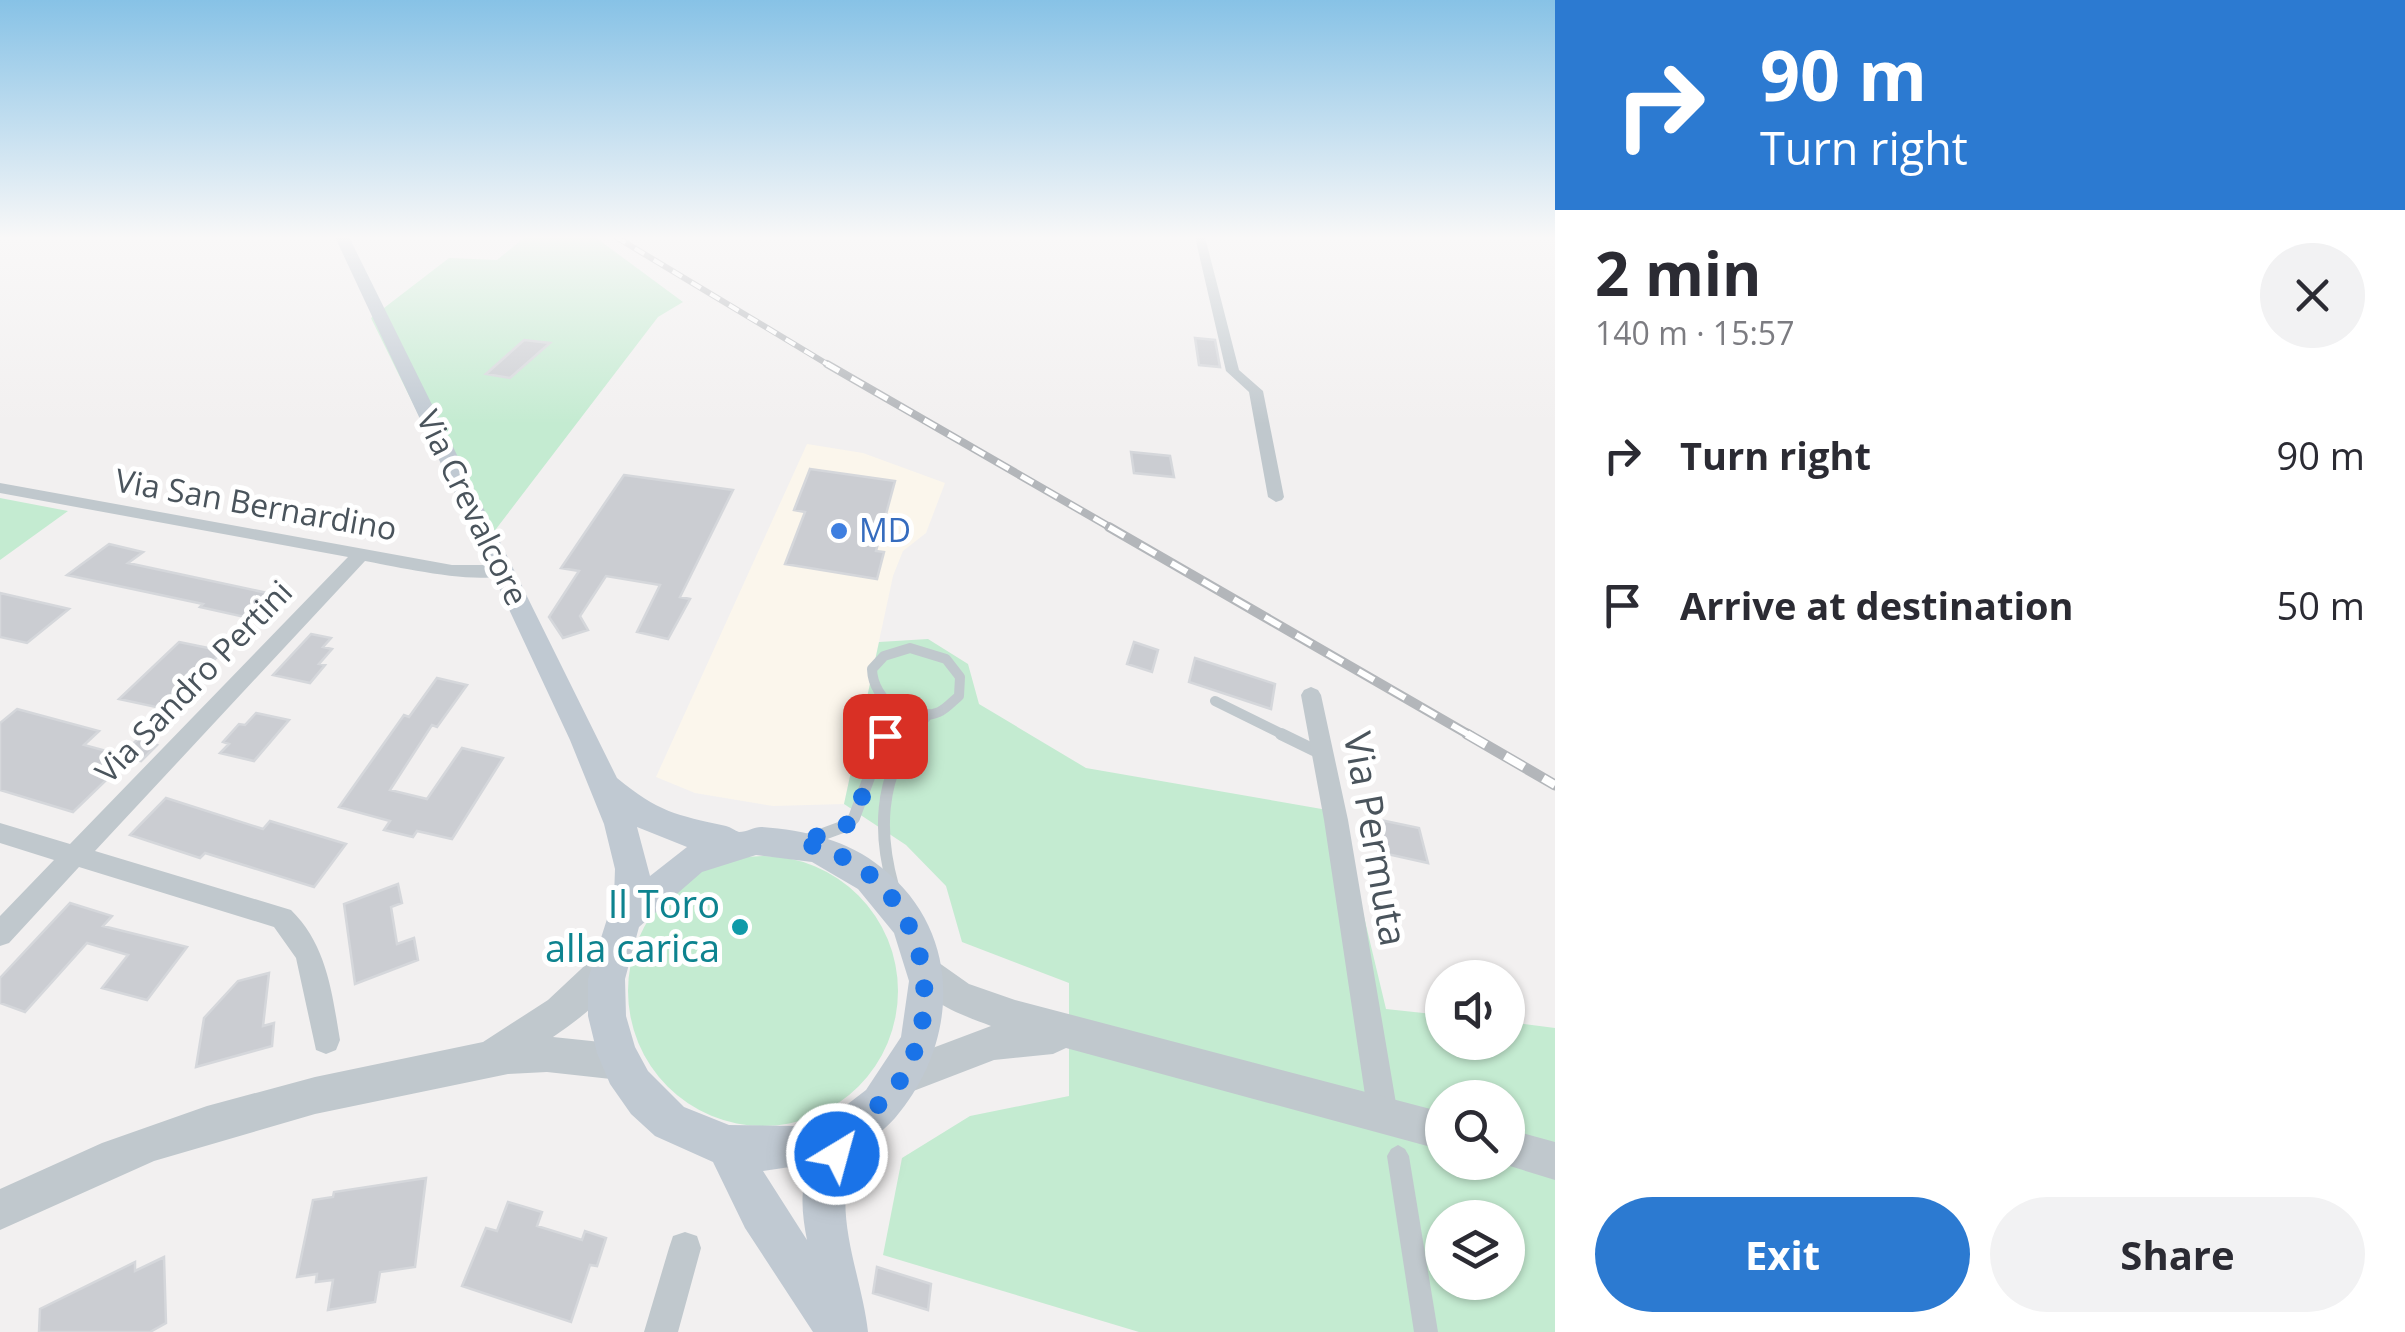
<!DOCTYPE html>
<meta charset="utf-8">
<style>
body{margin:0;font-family:"Open Sans",sans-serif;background:#f2f2f3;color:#2b2b33;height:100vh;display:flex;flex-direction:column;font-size:38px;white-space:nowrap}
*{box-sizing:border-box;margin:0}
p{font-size:32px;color:#7c7c81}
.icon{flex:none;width:55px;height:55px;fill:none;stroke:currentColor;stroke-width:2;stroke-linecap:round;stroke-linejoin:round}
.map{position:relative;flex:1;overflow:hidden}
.drawer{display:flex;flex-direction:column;background:#fff;width:850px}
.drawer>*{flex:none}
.banner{background:#2c7ad1;color:#fff;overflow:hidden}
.fabs{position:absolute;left:1425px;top:960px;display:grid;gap:20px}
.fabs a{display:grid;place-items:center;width:100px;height:100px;border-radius:50%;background:#fff;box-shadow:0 2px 8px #0004;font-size:50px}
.pin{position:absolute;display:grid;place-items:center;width:85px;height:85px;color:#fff;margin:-42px;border-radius:20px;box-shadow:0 5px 15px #0006}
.me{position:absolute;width:110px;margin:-55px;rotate:37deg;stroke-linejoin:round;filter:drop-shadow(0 0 8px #0008)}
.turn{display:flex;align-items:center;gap:35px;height:210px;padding:0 40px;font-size:45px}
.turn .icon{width:130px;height:130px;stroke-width:2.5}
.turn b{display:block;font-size:70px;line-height:85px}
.round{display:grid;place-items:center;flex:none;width:105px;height:105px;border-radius:52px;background:#f2f2f3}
.summary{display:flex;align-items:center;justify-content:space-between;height:170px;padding:0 40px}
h1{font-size:60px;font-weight:700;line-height:75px}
.button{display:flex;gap:20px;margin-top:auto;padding:20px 40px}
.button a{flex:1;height:115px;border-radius:60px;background:#2c7ad1;color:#fff;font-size:40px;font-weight:700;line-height:115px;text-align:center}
.button a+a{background:#f2f2f3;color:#2b2b33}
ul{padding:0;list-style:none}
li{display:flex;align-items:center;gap:30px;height:150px;padding:0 40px}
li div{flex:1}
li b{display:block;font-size:38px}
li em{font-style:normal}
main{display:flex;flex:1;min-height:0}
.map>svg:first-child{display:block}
.commercial{fill:#fbf6ec}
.green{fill:#c4ebd1;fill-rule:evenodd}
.building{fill:#cbcdd2;stroke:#d5d7db;stroke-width:2.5}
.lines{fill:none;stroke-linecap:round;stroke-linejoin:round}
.service-far1{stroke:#c0c8cd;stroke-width:10}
.service{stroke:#c0c8cd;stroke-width:12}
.pedestrian{fill:#c0c8cd;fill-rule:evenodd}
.minor{fill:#c0c8cd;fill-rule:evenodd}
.tertiary{fill:#c0c8cd;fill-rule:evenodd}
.secondary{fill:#c0c9d2;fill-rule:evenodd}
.rail-far3-casing{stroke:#b3b6ba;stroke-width:6}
.rail-far2-casing{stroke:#b3b6ba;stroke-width:8}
.rail-far1-casing{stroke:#b3b6ba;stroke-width:10}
.rail-casing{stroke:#b3b6ba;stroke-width:11}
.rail-far3{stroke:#fff;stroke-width:4;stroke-dasharray:11;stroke-linecap:butt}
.rail-far2{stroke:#fff;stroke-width:5;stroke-dasharray:14;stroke-linecap:butt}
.rail-far1{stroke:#fff;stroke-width:6;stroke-dasharray:18;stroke-linecap:butt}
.rail{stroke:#fff;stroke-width:8;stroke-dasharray:22;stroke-linecap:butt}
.route{stroke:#1a73e8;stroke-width:18;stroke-dasharray:0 32.4}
.shop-dot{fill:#3f7fe0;stroke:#fff;stroke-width:4}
.culture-dot{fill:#0f9aa8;stroke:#fff;stroke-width:4}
.labels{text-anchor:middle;stroke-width:10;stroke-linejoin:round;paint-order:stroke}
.street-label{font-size:32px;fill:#4a545c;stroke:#fff}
.shop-label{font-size:32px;fill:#366cbe;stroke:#fff;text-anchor:start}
.near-street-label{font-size:38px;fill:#4a545c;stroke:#fff}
.near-culture-label{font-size:38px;fill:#0d838f;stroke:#fff;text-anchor:end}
</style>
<main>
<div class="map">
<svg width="1555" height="1332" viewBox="0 0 1555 1332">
<rect width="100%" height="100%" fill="#f2f0f0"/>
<path class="commercial" d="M807,444l56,9 82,30 -19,50 -23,18 -10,25 -49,228 -71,2 -78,-13 -39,-16z"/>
<path class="green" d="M525,237h70l88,65 -25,15 -175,229 -112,-228 78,-60 48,2z
M0,498l68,13 -68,49z
M928,639l40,25 11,40 107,64 253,44 47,197 56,6v27h66v-20l47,6v304h-416l-256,-77 19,-97 68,-42 99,-20v-113l-107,-41 -16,-56 -40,-41 -62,-41 35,-162zM1442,1098h66v64h-66zM1442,1218h66v64h-66z
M628 991a135 135 0 1 1 270 0a135 135 0 1 1-270 0Z"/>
<path class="building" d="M1195,338l20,2 5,27 -21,-2z
M524,340l26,3 -40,35 -24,-4z
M1131,452l39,4 4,21 -40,-4z
M810,469l85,12 -19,70 8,1 -7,27 -92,-15 20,-52 -11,-2z
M624,475l109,15 -53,107 10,2 -22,40 -31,-7 23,-47 -54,-9 -26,40 8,14 -25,8 -14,-21 30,-46 -18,-3z
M109,544l34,8 -15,11 144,31 -3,3 10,3 -21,20 -58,-13 3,-3 -136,-29z
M0,593l52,12 17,4 -42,34 -27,-6z
M311,634l20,4 -8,9 9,2 -13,15 6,1 -15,18 -37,-8z
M179,642l44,9 -58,58 -46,-10z
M1134,642l24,8 -6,22 -25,-8z
M1195,658l80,26 -4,25 -82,-27z
M437,678l30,7 -30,42 -5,-2 -42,65 37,9 35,-51 41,10 -51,81 -35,-8 -4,6 -29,-7 6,-9 -51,-14 65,-92 5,2z
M17,709l82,22 -15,14 37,10 17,-16 19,6 -16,16 -12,-3 -56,54 -73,-22v-67z
M256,713l33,7 -35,41 -34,-8 9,-9 -6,-2 16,-18 6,1z
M166,798l97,31 7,-8 76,23 -32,43 -109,-34 -5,5 -70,-23z
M1371,818l48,10 9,35 -50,-11z
M398,884l4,19 -11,4 6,37 17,-6 4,22 -63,24 -11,-80z
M70,903l42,13 -9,10 84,21 -40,53 -45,-12 26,-33 -41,-12 -62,69 -25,-9v-25z
M269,973l-6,53 11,-3 -2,23 -76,21 8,-49 34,-37z
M426,1178l-11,89 -35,5 -5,30 -47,8 5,-30 -17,2 1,-8 -20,3 16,-77 20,-3 1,-5z
M508,1202l34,10 -5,14 45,14 3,-9 21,7 -9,28 -7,-1 -19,57 -109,-36 24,-58 11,3z
M164,1257l2,66 -16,9h-111l1,-23 95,-47v9z
M877,1267l54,17 -3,26 -55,-17z"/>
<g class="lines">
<path class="service-far1" d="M910,648l36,11 14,18 -1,19c-6,5 -13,13 -20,16 -31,13 -66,-11 -67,-43l12,-13z
M877,700l8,36
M1215,701l71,35
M909,736l20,-22"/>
<path class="service" d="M1281,734l41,20
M807,840l38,-14 9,-8 31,-84
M893,886c-15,-54 -13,-104 18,-152"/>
<path class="pedestrian" d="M1398,1145l7,4 4,7 29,176h-24l-27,-176 4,-7z"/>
<path class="minor" d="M1195,237h10l34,133 24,21 21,106 -2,3 -6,2 -8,-5 -19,-105 -23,-21z
M0,483l452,82h51l9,6c-21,18 -118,-5 -147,-10l-270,290 196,59c36,35 41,83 49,130l-4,10 -10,4 -10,-4 -20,-92 -22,-31 -195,-60 -70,76 -9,3v-30l54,-56 -54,-17v-20l70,21 278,-287 -348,-64z
M1311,687l7,3 3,5 27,125 50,295 -4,11 -11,4 -11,-4 -4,-11 -44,-295 -23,-125 3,-5z
M685,1232l12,4 4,12 -23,84h-34l25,-84 4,-12z"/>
<path class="tertiary" d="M608,950l12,5 5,11c-12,28 -47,54 -72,71l67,7 13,5 5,13 -5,13 -13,5 -73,-8 -39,2 -193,40 -161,47 -154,69v-41l102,-46 105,-37 108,-29 168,-35 65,-42 48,-45z
M925,953l44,31 46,16 427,112v38l-376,-102 -13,6 -59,6 -91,35 -13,-5 -5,-13 5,-13 101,-38c-31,-12 -69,-24 -83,-57l5,-11z
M1508,1129l47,13v38l-58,-18h11z"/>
<path class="secondary" d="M335,237h14l268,541c41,34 59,37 109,48 5,1 9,5 13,6 8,0 15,-5 22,-5 43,3 87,13 121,41 82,65 77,175 13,250 -20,23 -42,27 -48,64 -8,48 16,102 21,150h-55l-68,-104 -32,-66 -58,-26 -24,-22 -21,-30 -13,-31 -9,-37v-37l26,-82 1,-28 -11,-45 -34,-84zM637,827l50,20 -37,29zM756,855l56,7 46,27 36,44 15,48 -8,56 -35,53 -26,20 -46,16 -65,-1 -45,-18 -36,-36 -13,-24 -9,-31 -1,-37 14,-52 63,-55zM810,1164c-11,25 -8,50 -3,76l-44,-69z"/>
<defs>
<path id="rail-far3" d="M616,237l216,130"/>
<path id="rail-far2" d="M827,364l286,165"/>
<path id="rail-far1" d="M1109,527l362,209"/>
<path id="rail" d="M1467,734l88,51"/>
</defs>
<use href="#rail-far3" class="rail-far3-casing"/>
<use href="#rail-far2" class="rail-far2-casing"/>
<use href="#rail-far1" class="rail-far1-casing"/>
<use href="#rail" class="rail-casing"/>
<use href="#rail-far3" class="rail-far3"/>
<use href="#rail-far2" class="rail-far2"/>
<use href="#rail-far1" class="rail-far1"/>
<use href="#rail" class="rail"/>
</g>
<linearGradient id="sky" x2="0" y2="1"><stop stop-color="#87c2e6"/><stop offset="0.56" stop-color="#f9f8f8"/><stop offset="1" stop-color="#f9f8f8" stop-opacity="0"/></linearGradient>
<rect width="1555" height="424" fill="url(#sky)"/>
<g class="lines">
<path class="route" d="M837,1154c17,-39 48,-45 67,-80 51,-91 3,-214 -105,-231l46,-17 9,-8 31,-82"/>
</g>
<circle class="shop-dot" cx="839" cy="531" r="10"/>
<circle class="culture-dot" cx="740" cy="927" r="10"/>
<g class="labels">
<g class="street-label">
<text transform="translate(256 505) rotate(10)" y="11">Via San Bernardino</text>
<text transform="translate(472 508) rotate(64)" y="11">Via Crevalcore</text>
<text transform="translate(194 682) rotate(-46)" y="11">Via Sandro Pertini</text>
</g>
<g class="shop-label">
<text x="859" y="542">MD</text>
</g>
<g class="near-street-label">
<text transform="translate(1375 839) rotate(80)" y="13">Via Permuta</text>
</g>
<g class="near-culture-label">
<text x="720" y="918">Il Toro<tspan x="720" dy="44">alla carica</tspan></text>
</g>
</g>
</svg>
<div class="fabs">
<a><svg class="icon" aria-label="sound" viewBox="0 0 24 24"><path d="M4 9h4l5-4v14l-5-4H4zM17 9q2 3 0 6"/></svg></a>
<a><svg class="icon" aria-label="search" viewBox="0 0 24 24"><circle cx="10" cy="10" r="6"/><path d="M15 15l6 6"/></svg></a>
<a><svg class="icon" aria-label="layers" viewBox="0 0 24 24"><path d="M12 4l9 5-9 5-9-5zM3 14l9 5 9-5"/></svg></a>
</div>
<div class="pin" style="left:885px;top:736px;background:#d93025"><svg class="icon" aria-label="arrive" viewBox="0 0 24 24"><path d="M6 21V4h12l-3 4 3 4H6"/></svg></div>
<svg class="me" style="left:837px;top:1154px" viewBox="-20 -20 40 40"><circle r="17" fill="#1a73e8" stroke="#fff" stroke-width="3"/><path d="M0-11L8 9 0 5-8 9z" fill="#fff"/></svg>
</div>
<section class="drawer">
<div class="banner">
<div class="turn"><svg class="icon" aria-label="right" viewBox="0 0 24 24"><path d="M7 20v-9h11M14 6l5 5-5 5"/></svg><div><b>90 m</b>Turn right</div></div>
</div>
<div class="summary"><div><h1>2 min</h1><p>140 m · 15:57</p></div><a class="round"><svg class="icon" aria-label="close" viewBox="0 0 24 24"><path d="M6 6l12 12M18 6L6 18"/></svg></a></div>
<ul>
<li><svg class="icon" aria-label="right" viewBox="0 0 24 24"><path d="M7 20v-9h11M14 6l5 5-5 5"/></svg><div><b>Turn right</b></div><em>90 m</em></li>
<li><svg class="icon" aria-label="arrive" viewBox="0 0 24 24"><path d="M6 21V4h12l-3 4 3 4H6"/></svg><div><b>Arrive at destination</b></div><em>50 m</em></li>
</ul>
<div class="button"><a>Exit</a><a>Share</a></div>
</section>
</main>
